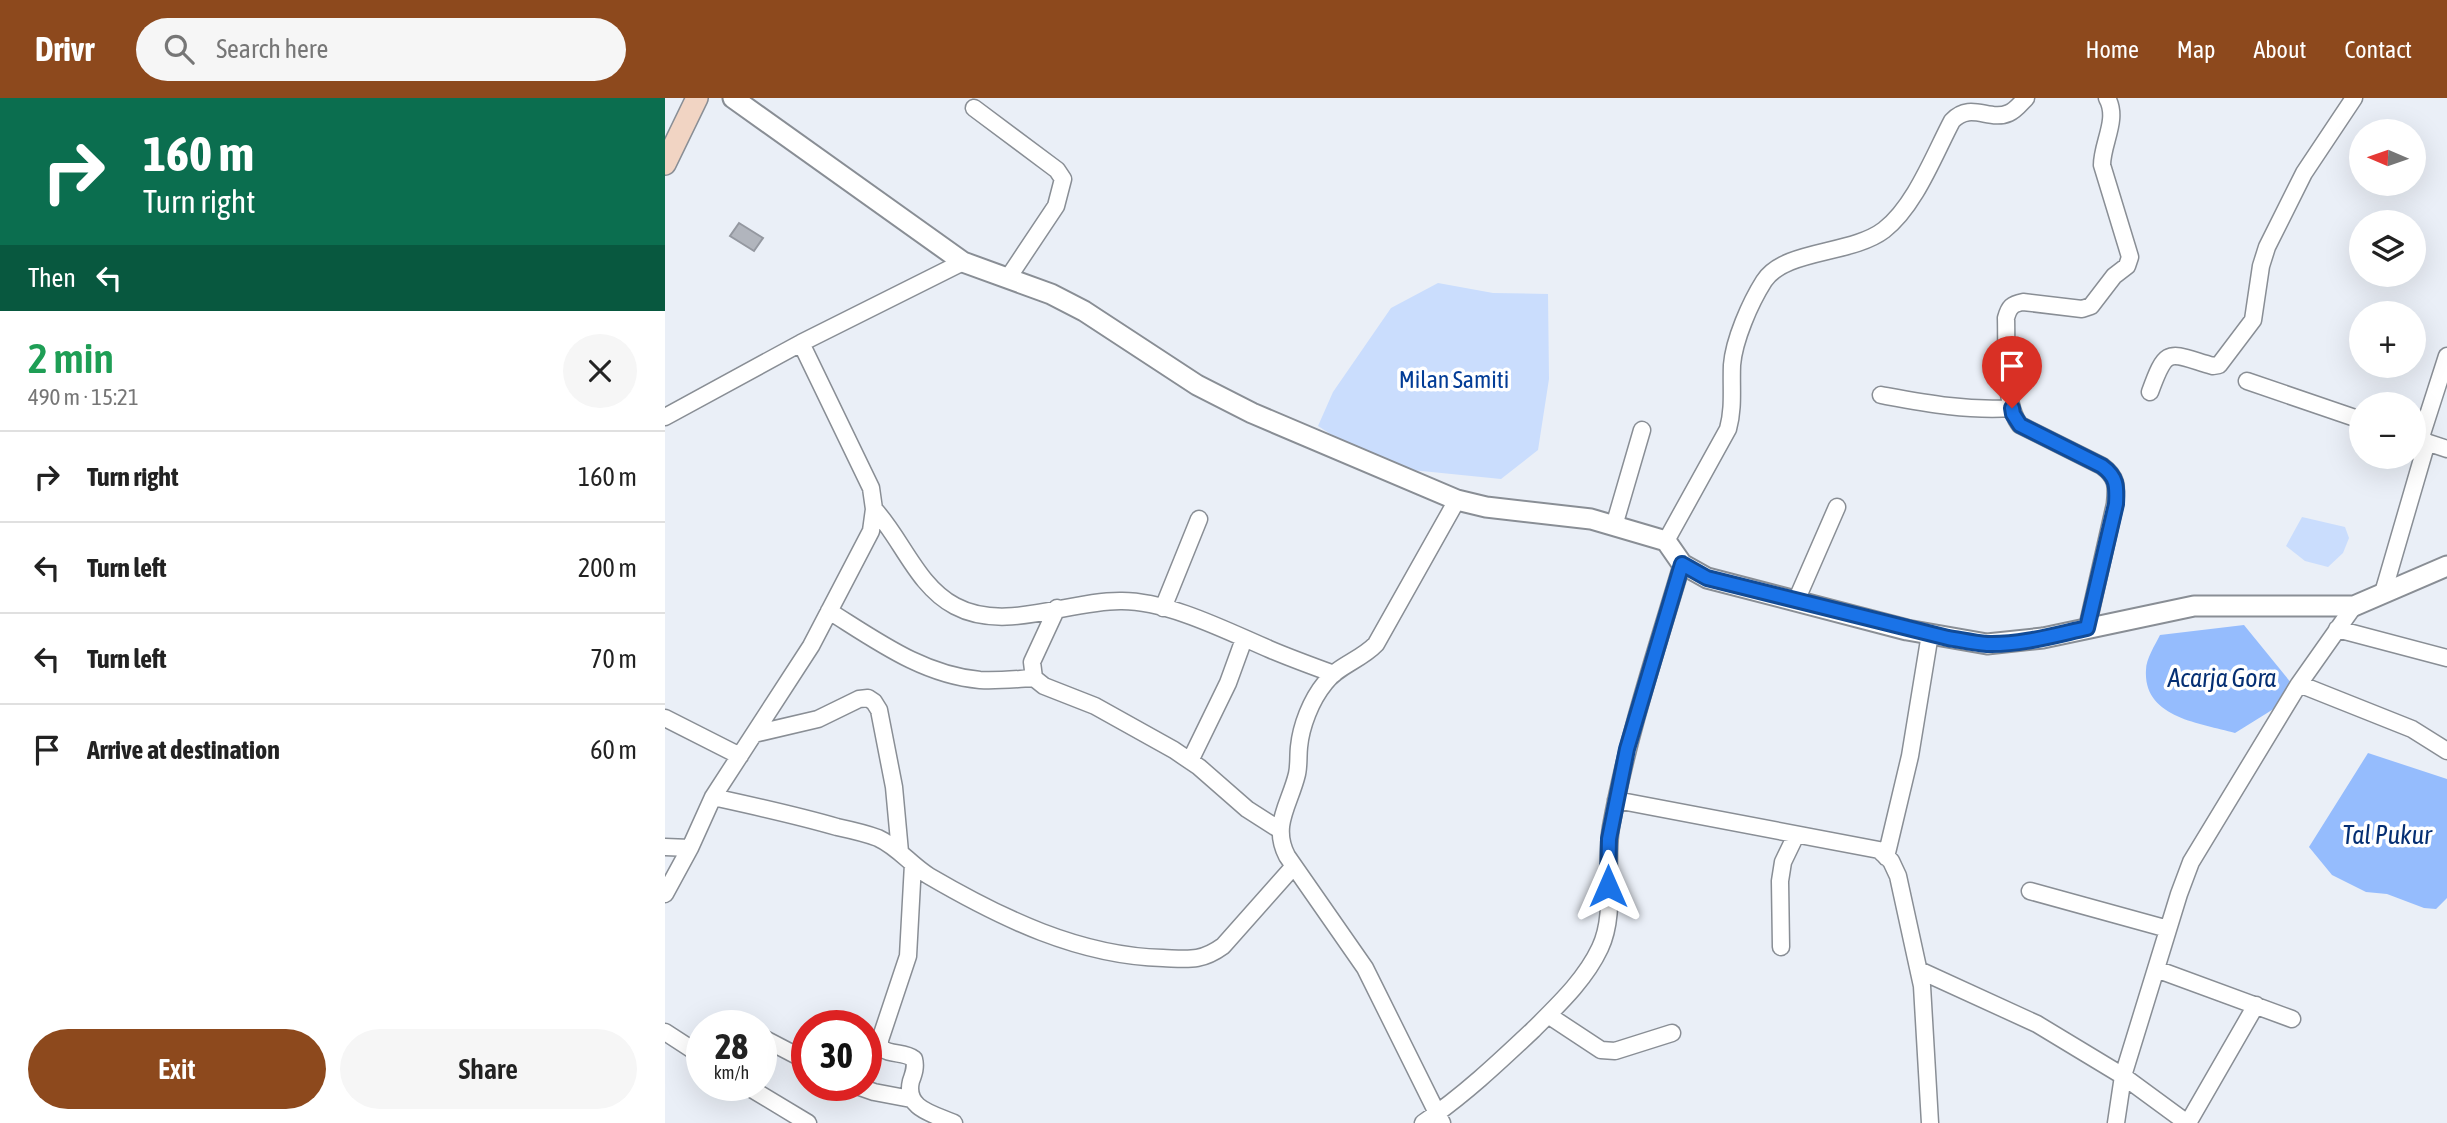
<!DOCTYPE html>
<meta charset="utf-8">
<style>
body{margin:0;font-family:"Asap Condensed",sans-serif;background:#f6f6f6;color:#222;height:100vh;display:flex;flex-direction:column;font-size:26px;white-space:nowrap}
*{box-sizing:border-box;margin:0}
p{font-size:23px;color:#767676}
.icon{flex:none;width:38px;height:38px;fill:none;stroke:currentColor;stroke-width:2;stroke-linecap:round;stroke-linejoin:round}
.map{position:relative;flex:1;overflow:hidden}
.sheet{display:flex;flex-direction:column;background:#fff;width:665px}
.sheet>*{flex:none}
.banner{background:#0b6e4f;color:#fff;overflow:hidden}
.needle{width:46px;rotate:272deg}
.fabs{position:absolute;left:1684px;top:21px;display:grid;gap:14px}
.fabs a{display:grid;place-items:center;width:77px;height:77px;border-radius:50%;background:#fff;box-shadow:0 7px 28px #0002;font-size:35px}
.speed{position:absolute;left:21px;top:912px;display:flex;gap:14px;font-size:35px;font-weight:700;text-align:center}
.speed>*{display:grid;place-content:center;width:91px;height:91px;border-radius:50%;background:#fff;box-shadow:0 7px 28px #0002;line-height:1}
.speed small{font-size:18px;font-weight:400}
.speed .limit{border:10px solid #d22;background:#fff;color:#111}
.pin{position:absolute;display:grid;place-items:center;width:60px;height:60px;color:#fff;margin:-72px -30px;border-radius:50% 50% 50% 0;rotate:-45deg;box-shadow:0 0 7px #0007}
.pin .icon{rotate:45deg}
.me{position:absolute;width:77px;margin:-38px;rotate:0deg;stroke-linejoin:round;filter:drop-shadow(0 0 5px #0008)}
.turn{display:flex;align-items:center;gap:24px;height:147px;padding:0 28px;font-size:32px}
.turn .icon{width:91px;height:91px;stroke-width:2.5}
.turn b{display:block;font-size:49px;line-height:60px}
.then{display:flex;align-items:center;height:66px;padding:0 28px;background:#0003;gap:14px;font-size:26px}
.round{display:grid;place-items:center;flex:none;width:74px;height:74px;border-radius:37px;background:#f6f6f6}
.summary{display:flex;align-items:center;justify-content:space-between;height:119px;padding:0 28px}
h1{font-size:42px;font-weight:600;line-height:52px;color:#1e9e55}
.primary-button{display:flex;gap:14px;margin-top:auto;padding:14px 28px}
.primary-button a{flex:1;height:80px;border-radius:42px;background:#8d491d;color:#fff;font-size:28px;font-weight:600;line-height:80px;text-align:center}
.primary-button a+a{background:#f6f6f6;color:#222}
ul{padding:0;list-style:none}
li{display:flex;align-items:center;gap:21px;height:91px;padding:0 28px;border-top:2px solid #e0e0e0}
li div{flex:1}
li b{display:block;font-size:26px}
li em{font-style:normal}
header{display:flex;align-items:center;gap:42px;box-sizing:border-box;height:98px;padding:0 35px;background:#8d491d;color:#fff}
header strong{font-size:33px}
nav{display:flex;gap:38px;margin-inline-start:auto;font-size:24px}
.search{width:490px;height:63px;background:#f6f6f6;display:flex;align-items:center;gap:18px;box-sizing:border-box;padding:0 24px;border-radius:38px;color:#767676;font-size:26px}
main{display:flex;flex:1;min-height:0}
.map>svg:first-child{display:block}
.green{fill:#caddfd}
.water{fill:#95bcfd}
.building{fill:#b1b5bd;stroke:#9498a0;stroke-width:2}
.lines{fill:none;stroke-linecap:round;stroke-linejoin:round}
.minor-casing{stroke:#898e95;stroke-width:19}
.tertiary-casing{stroke:#898e95;stroke-width:23}
.secondary-casing{stroke:#898e95;stroke-width:24}
.minor{stroke:#fff;stroke-width:16}
.tertiary{stroke:#fff;stroke-width:19}
.secondary{stroke:#f1d4c3;stroke-width:21}
.route-casing{stroke:#114b97;stroke-width:18}
.route{stroke:#1a73e8;stroke-width:12}
.labels{text-anchor:middle;stroke-width:7;stroke-linejoin:round;paint-order:stroke}
.park-label{font-size:24px;fill:#023c96;stroke:#fff}
.water-label{font-size:26px;font-style:italic;fill:#052f73;stroke:#fff}
</style>
<header>
<strong>Drivr</strong>
<div class="search"><svg class="icon" aria-label="search" viewBox="0 0 24 24"><circle cx="10" cy="10" r="6"/><path d="M15 15l6 6"/></svg>Search here</div>
<nav><a>Home</a><a>Map</a><a>About</a><a>Contact</a></nav>
</header>
<main>
<section class="sheet">
<div class="banner">
<div class="turn"><svg class="icon" aria-label="right" viewBox="0 0 24 24"><path d="M7 20v-9h11M14 6l5 5-5 5"/></svg><div><b>160 m</b>Turn right</div></div>
<div class="then">Then<svg class="icon" aria-label="left" viewBox="0 0 24 24"><path d="M17 20v-9H6M10 6l-5 5 5 5"/></svg></div>
</div>
<div class="summary"><div><h1>2 min</h1><p>490 m · 15:21</p></div><a class="round"><svg class="icon" aria-label="close" viewBox="0 0 24 24"><path d="M6 6l12 12M18 6L6 18"/></svg></a></div>
<ul>
<li><svg class="icon" aria-label="right" viewBox="0 0 24 24"><path d="M7 20v-9h11M14 6l5 5-5 5"/></svg><div><b>Turn right</b></div><em>160 m</em></li>
<li><svg class="icon" aria-label="left" viewBox="0 0 24 24"><path d="M17 20v-9H6M10 6l-5 5 5 5"/></svg><div><b>Turn left</b></div><em>200 m</em></li>
<li><svg class="icon" aria-label="left" viewBox="0 0 24 24"><path d="M17 20v-9H6M10 6l-5 5 5 5"/></svg><div><b>Turn left</b></div><em>70 m</em></li>
<li><svg class="icon" aria-label="arrive" viewBox="0 0 24 24"><path d="M6 21V4h12l-3 4 3 4H6"/></svg><div><b>Arrive at destination</b></div><em>60 m</em></li>
</ul>
<div class="primary-button"><a>Exit</a><a>Share</a></div>
</section>
<div class="map">
<svg width="1782" height="1025" viewBox="0 0 1782 1025">
<rect width="100%" height="100%" fill="#eaeff7"/>
<path class="green" d="M773,185l55,10 55,1 1,85 -11,71 -37,29 -119,-12 -64,-41 15,-34 58,-84z
M1637,419l43,10 4,11 -6,15 -15,14 -23,-6 -19,-15z"/>
<path class="water" d="M1579,527l48,59 -12,21 -45,28c-35,-10 -92,-15 -89,-63 0,-11 9,-25 14,-35z
M1703,655l79,26v119l-11,11 -12,-1 -37,-14 -21,-2 -34,-17 -23,-28z"/>
<path class="building" d="M74,125l24,15 -9,13 -24,-15z"/>
<g class="lines">
<defs>
<path id="minor" d="M309,10l83,62 6,9 -7,27 -48,72
M1582,283l114,39
M1485,294c17,-47 18,-39 63,-26l6,-1 34,-45 8,-54 6,-19 37,-74 50,-75
M1216,297c44,8 85,16 131,13
M0,319l136,-74 162,-81
M1755,342l27,-84
M1755,342l27,9
M209,411c28,30 43,77 81,97 50,27 114,-6 167,-5 46,0 105,30 147,48 21,9 43,17 65,25
M949,428l28,-96
M1001,443l62,-112c6,-22 3,-41 4,-64 2,-25 18,-62 32,-84 21,-32 87,-26 120,-51 31,-24 50,-75 68,-109 19,-20 37,1 57,-8 7,-3 12,-10 17,-15
M1718,495l44,-151
M1131,503l41,-94
M392,510l-25,54 2,16 10,8 51,20 79,44 25,17 48,42 33,21
M498,510l36,-89
M164,513c48,30 94,64 151,69 18,1 36,-1 54,-2
M1422,530l28,-124c2,-18 2,-27 -13,-38l-82,-41c-17,-20 -13,-80 -14,-107 3,-11 6,-14 17,-16l59,7 9,-3 23,-30 13,-10 3,-9 -3,-10 -25,-82c0,-22 17,-46 5,-67
M1672,531l110,29
M1634,586l113,45 35,22
M0,620l75,38
M89,636l64,-15 41,-20 9,-1 6,4 5,8 15,77 6,65
M525,663l38,-78 16,-44
M48,699c41,9 83,18 124,30 14,3 28,6 41,11 20,9 33,27 51,38 72,42 150,80 234,82 25,1 38,4 60,-12l71,-80
M951,702l263,50 12,11 7,15 24,110 8,137
M0,749l25,1
M1221,759l24,-101 20,-122
M248,766l-5,92 -28,84v7c10,9 24,4 34,12 2,8 0,14 -3,22 -7,28 23,33 43,42
M1365,793l138,38
M0,796l25,-46 23,-51 98,-151 60,-115 3,-22 -3,-21 -70,-145
M1116,849l-1,-66 3,-19 13,-27
M1491,871l136,50
M1254,872l118,54 86,52 64,47
M883,917l53,35 14,1 57,-18
M66,924l7,4
M0,934l37,24
M96,939l46,24
M80,987l63,38
M189,987l20,7 37,7
M758,1025c40,-27 75,-60 110,-93 25,-25 52,-50 67,-82 17,-36 4,-81 11,-121 16,-89 45,-176 71,-263
M777,1025l-77,-155 -78,-112c-16,-31 3,-52 10,-82 2,-9 1,-18 2,-27 2,-21 12,-47 26,-64 12,-17 36,-23 51,-39l81,-144
M1451,1025l7,-47 56,-182 12,-32 108,-178 55,-78
M1523,1025l68,-118"/>
<path id="tertiary" d="M68,0l230,164 88,32 33,17 113,74 55,28 205,87 29,7 105,12 75,22 16,23 25,14 200,52 80,14 56,-6 151,-32h160l93,-40"/>
<path id="secondary" d="M0,66l32,-66"/>
</defs>
<use href="#minor" class="minor-casing"/>
<use href="#tertiary" class="tertiary-casing"/>
<use href="#secondary" class="secondary-casing"/>
<use href="#minor" class="minor"/>
<use href="#tertiary" class="tertiary"/>
<use href="#secondary" class="secondary"/>
</g>
<g class="lines">
<defs>
<path id="route" d="M943,788l1,-47 18,-90 55,-185 25,14 241,60c13,2 26,5 39,6 34,1 68,-9 100,-16l29,-124c1,-18 1,-27 -14,-38l-82,-41 -7,-11 -1,-6"/>
</defs>
<use href="#route" class="route-casing"/>
<use href="#route" class="route"/>
</g>
<g class="labels">
<g class="park-label">
<text x="789" y="290">Milan Samiti</text>
</g>
<g class="water-label">
<text x="1557" y="589">Acarja Gora</text>
<text x="1722" y="746">Tal Pukur</text>
</g>
</g>
</svg>
<div class="fabs">
<a><svg class="needle" viewBox="-14 -14 28 28"><path d="M0-13l5 13h-10z" fill="#e53935"/><path d="M0 13l5-13h-10z" fill="#767676"/></svg></a>
<a><svg class="icon" aria-label="layers" viewBox="0 0 24 24"><path d="M12 4l9 5-9 5-9-5zM3 14l9 5 9-5"/></svg></a>
<a>+</a>
<a>−</a>
</div>
<div class="speed"><div>28<small>km/h</small></div><div class="limit">30</div></div>
<div class="pin" style="left:1347px;top:310px;background:#d93025"><svg class="icon" aria-label="arrive" viewBox="0 0 24 24"><path d="M6 21V4h12l-3 4 3 4H6"/></svg></div>
<svg class="me" style="left:943px;top:788px" viewBox="-20 -20 40 40"><path d="M0-17L14 15 0 8-14 15z" fill="#1a73e8" stroke="#fff" stroke-width="4"/></svg>
</div>
</main>
